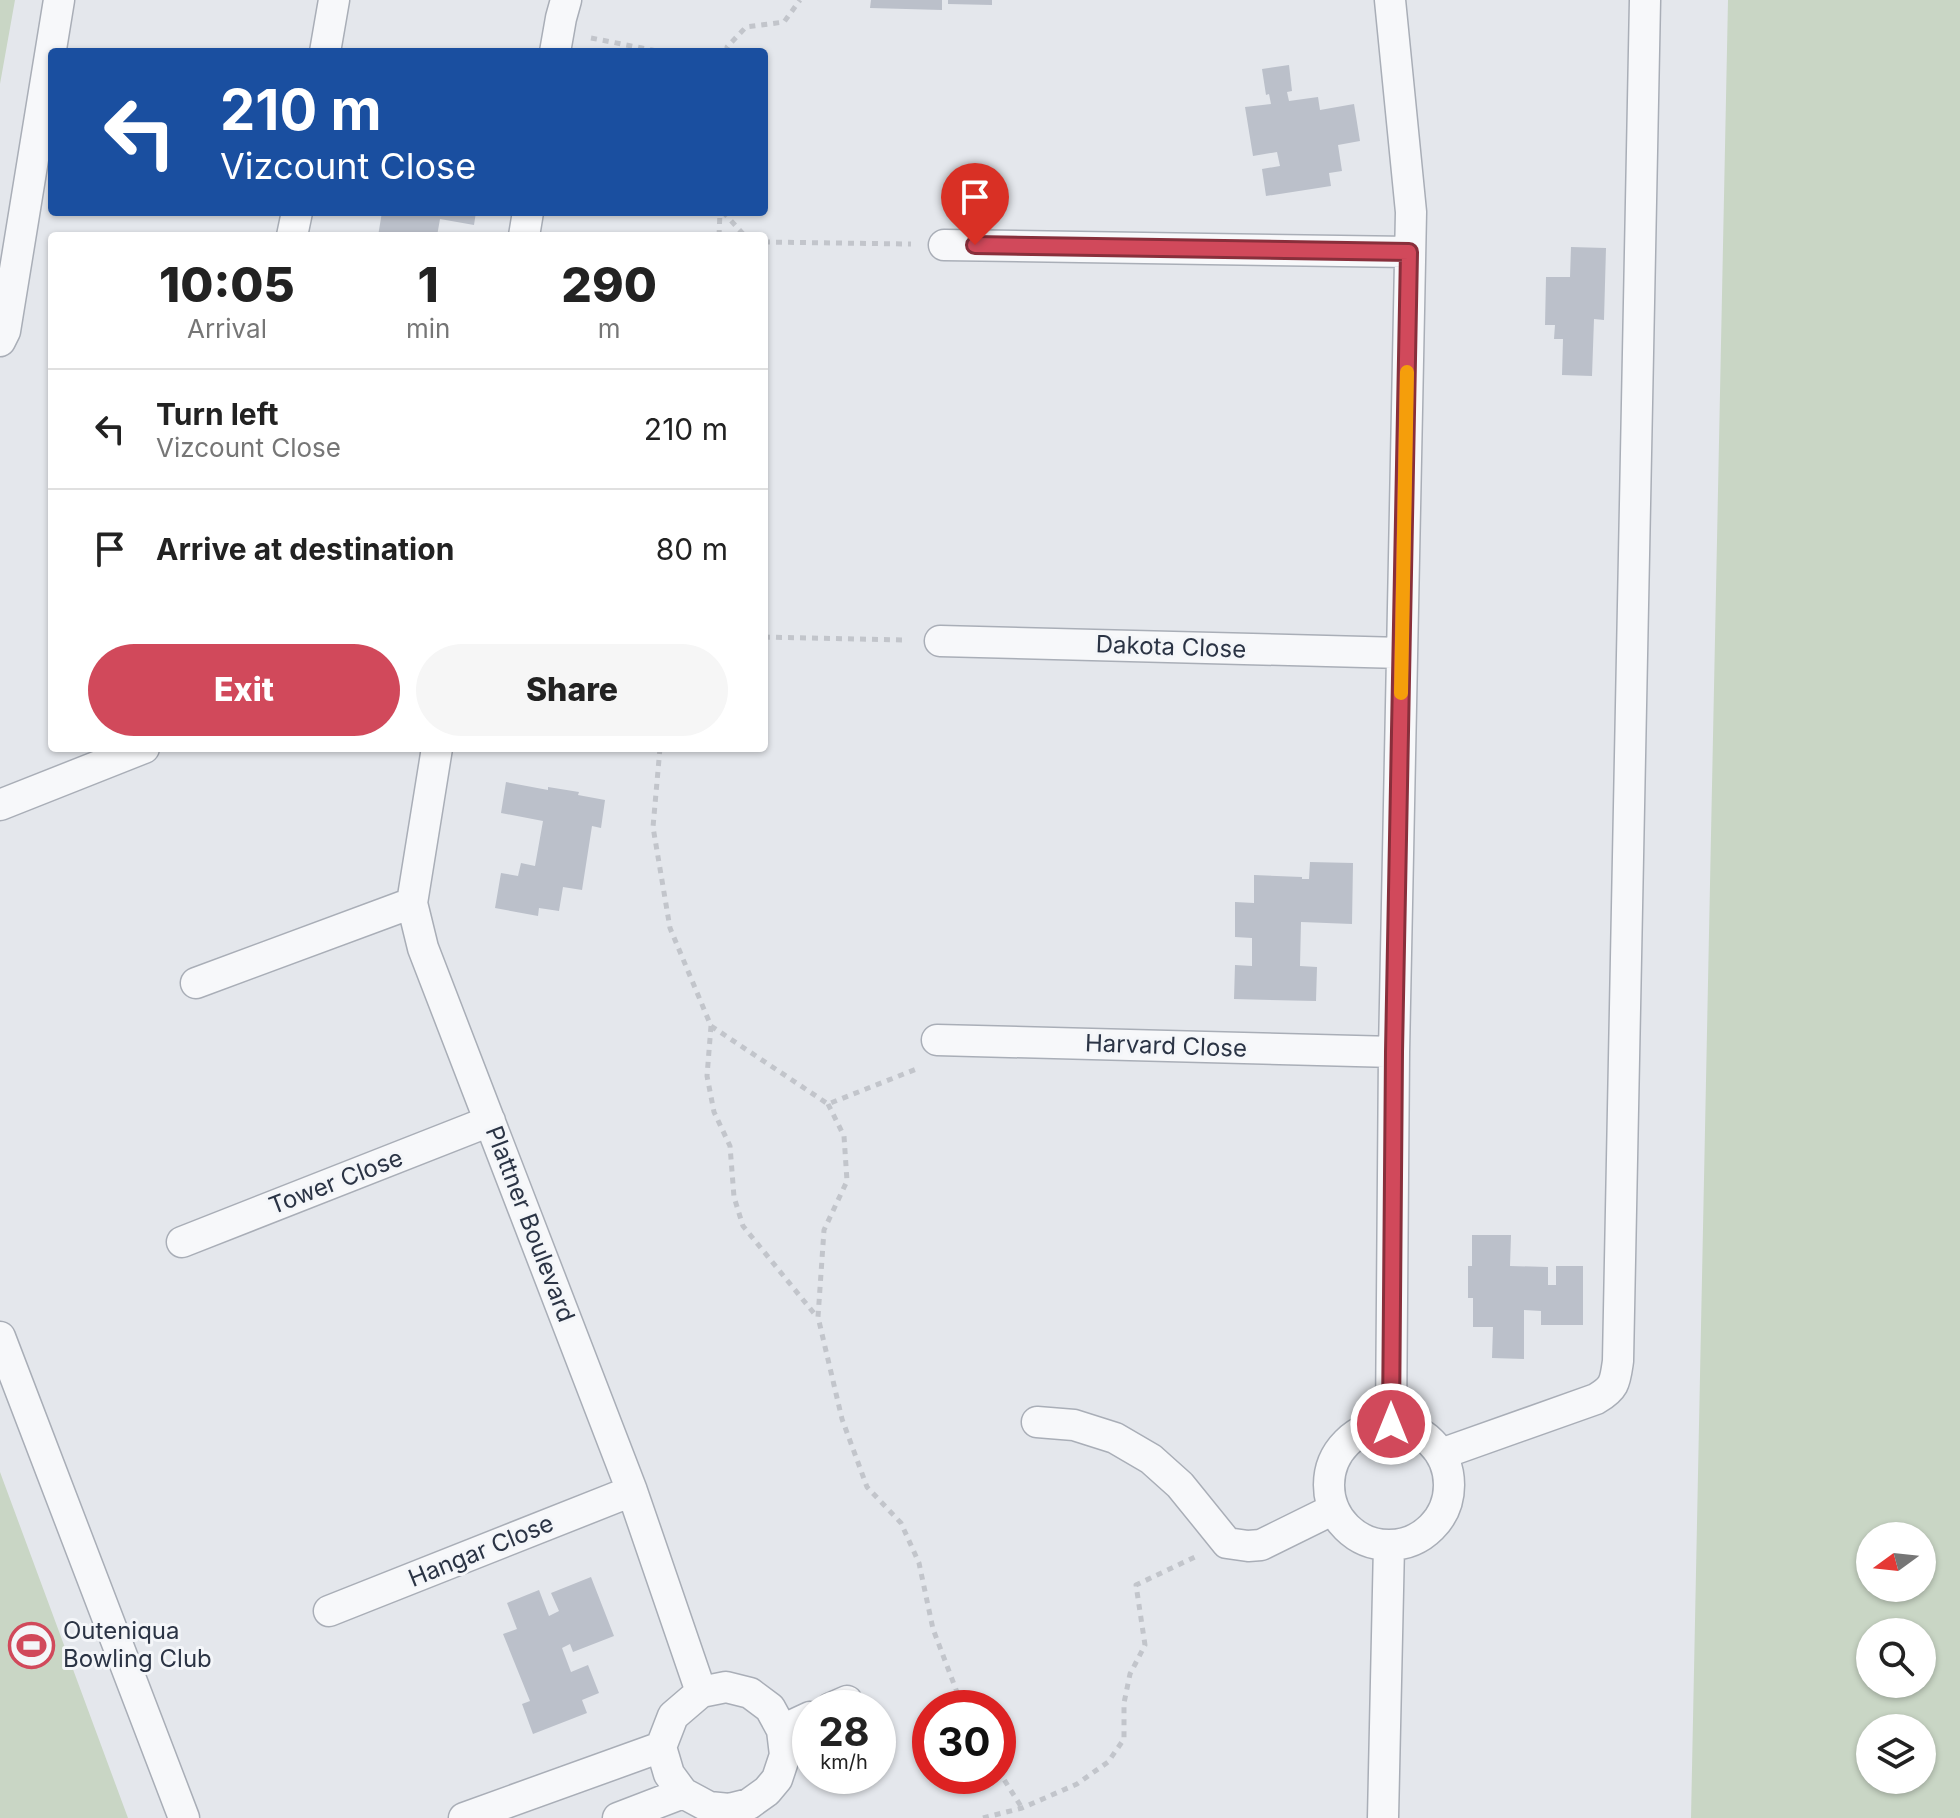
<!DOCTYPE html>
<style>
body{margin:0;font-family:Inter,sans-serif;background:#f6f6f6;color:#222;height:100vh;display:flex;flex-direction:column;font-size:30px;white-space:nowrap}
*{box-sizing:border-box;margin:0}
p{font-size:26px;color:#767676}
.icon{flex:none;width:44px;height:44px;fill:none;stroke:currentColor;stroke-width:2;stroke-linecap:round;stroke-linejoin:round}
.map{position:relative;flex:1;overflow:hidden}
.panel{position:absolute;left:48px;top:232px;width:720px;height:520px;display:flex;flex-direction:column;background:#fff;border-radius:8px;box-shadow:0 2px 6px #0004}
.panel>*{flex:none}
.banner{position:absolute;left:48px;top:48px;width:720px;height:168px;border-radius:8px;box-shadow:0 2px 6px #0004;background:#1a4fa0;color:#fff;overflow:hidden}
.needle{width:52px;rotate:255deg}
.fabs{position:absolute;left:1856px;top:1522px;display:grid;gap:16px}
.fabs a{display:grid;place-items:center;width:80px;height:80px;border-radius:50%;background:#fff;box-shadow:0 2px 6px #0004;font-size:40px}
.speed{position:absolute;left:792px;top:1690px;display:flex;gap:16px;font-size:40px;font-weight:700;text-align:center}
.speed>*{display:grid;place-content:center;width:104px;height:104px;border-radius:50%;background:#fff;box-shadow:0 2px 6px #0004;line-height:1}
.speed small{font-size:20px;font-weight:400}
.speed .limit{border:12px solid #d22;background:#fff;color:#111}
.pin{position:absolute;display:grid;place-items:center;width:68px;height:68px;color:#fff;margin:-82px -34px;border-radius:50% 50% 50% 0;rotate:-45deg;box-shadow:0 0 8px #0007}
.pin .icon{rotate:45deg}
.me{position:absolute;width:88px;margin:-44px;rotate:0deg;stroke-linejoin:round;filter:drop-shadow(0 0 6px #0008)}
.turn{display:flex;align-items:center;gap:28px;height:168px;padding:0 40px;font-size:36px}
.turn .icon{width:104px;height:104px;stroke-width:2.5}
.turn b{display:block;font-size:56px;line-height:68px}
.eta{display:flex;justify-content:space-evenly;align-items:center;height:136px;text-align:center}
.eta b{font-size:48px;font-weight:800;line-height:56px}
.action{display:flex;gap:16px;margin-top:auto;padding:16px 40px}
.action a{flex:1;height:92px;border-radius:48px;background:#d1495b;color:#fff;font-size:32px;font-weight:800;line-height:92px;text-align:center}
.action a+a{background:#f6f6f6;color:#222}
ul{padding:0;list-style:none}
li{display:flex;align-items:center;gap:24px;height:120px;padding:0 40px;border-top:2px solid #e0e0e0}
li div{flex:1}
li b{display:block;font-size:30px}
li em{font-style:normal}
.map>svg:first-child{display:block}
.green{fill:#c9d6c5;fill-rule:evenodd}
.building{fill:#bbc0ca}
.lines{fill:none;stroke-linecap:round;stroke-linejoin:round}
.street-casing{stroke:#a9aeb7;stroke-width:33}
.path{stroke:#c2c5cb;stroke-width:5;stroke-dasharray:6 6;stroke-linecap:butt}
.street{stroke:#f7f8fa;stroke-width:30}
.route-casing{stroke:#882f3b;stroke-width:20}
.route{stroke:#d1495b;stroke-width:14}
.slow{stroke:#f59e0b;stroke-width:14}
.labels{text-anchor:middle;stroke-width:6;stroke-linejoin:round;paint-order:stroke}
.street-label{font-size:24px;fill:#2b3445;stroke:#f4f6f9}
.poi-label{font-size:24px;fill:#2b3445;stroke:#f4f6f9;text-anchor:start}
</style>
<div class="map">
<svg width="1960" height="1818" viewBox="0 0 1960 1818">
<rect width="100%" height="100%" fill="#e4e7ec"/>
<path class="green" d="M0,0h15l-15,84z
M1728,0h232v1818h-269zM1870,1536h52v52h-52zM1870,1632h52v52h-52zM1870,1728h52v52h-52z
M0,1472l128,346h-128z"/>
<path class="building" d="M871,0h71v10l-72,-2z
M948,0h44v5l-44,-1z
M1289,65l3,26 -5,1 2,9 29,-4 2,13 34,-6 6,37 -22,4 4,26 -13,2 2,13 -65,10 -4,-27 18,-3 -3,-14 -24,4 -8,-49 26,-3 -2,-10 -3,1 -4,-26z
M382,212h94l-2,13 -34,-6 -3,17h-59z
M1571,247l35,1 -2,72 -10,-1 -2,57 -30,-1 1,-36h-9l1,-14h-10l1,-48h24z
M506,782l42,8v-3l31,5 -1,3 27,5 -4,28 -9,-2 -10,64 -19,-3 -4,24 -20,-3 -1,8 -43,-8 6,-35 17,3 3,-13 14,3 8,-45 -42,-8z
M1310,862l43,1 -1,61 -51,-2 -1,44 17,1 -1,34 -82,-2 1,-34 17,1v-28l-17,-1v-35l19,1v-28l48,2v2h7z
M1472,1235h39l-1,31 38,1v18h8v-19h27v59h-42v-14l-17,-1v49l-32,-1 1,-31h-20v-29h-5v-32h4z
M591,1577l23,59 -41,16 -3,-8 -8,4 9,24 17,-7 11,28 -17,7 5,13 -54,21 -11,-30 8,-3 -27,-67 14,-5 -10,-26 32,-13 10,26 10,-5 -8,-18z"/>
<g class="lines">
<defs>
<path id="street" d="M1390,0l21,212 -17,840 -3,372
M325,52l9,-52
M555,52l6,-34 5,-18
M292,236l5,-24
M524,236l4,-24
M944,245l465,7
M0,341l5,-10 54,-331
M940,641l462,12
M437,748l-25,155 11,45 209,543 69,201
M0,805l144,-57
M196,983l216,-80
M937,1040l457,12
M182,1242l308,-121
M0,1337l184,481
M1037,1422l37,3 41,13 36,21 29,26 47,58 21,3 13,-1 73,-36
M1329 1485a60 60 0 1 1 120 0a60 60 0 1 1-120 0Z
M1441,1454l155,-55c19,-11 19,-17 22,-38l27,-1361
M329,1611l303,-120
M726,1687l24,6 20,15 12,22 3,25 -8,24 -10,12 -18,13 -20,5 -20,-2 -26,-14 -14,-19 -8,-27 12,-31 28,-24z
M831,1708l16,-7
M782,1730l28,-13
M464,1818l197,-71
M618,1818l65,-25
M1383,1818l6,-273"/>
</defs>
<use href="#street" class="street-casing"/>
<path class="path" d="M591,38l71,14
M727,52v-5l19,-20 38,-5 16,-22
M723,212l22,24
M719,236l1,-24
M764,242l147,2
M764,637l143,3
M660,748l-7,79 17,101 41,98 117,78 91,-36
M711,1026l-4,50 7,36 16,34 4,51 9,29 74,91
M828,1104l16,32 3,45 -23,49 -6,87 24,102 25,68 34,36 18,40 14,66 30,79
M998,1770l24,38
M983,1818l39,-10 55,-24 31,-22 16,-23v-36l6,-29 15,-29 -9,-60 61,-29"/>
<use href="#street" class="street"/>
</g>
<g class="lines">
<defs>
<path id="route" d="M975,245l434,7 -15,800 -3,372"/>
</defs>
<use href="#route" class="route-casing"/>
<use href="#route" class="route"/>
<path class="slow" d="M1401,693l6,-321"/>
</g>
<defs>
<symbol id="stadium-ring" viewBox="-11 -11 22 22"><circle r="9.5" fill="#f4f6f9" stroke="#d1495b" stroke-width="1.5"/><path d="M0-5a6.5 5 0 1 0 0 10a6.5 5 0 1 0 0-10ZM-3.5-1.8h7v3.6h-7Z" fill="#d1495b"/></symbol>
</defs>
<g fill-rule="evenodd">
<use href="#stadium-ring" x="6" y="1620" width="51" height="51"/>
</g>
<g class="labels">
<g class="street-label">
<text transform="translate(1171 647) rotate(2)" y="8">Dakota Close</text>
<text transform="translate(1166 1046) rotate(2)" y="8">Harvard Close</text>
<text transform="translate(336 1182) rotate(-21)" y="8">Tower Close</text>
<text transform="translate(530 1224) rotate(69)" y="8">Plattner Boulevard</text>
<text transform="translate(481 1551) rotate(-22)" y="8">Hangar Close</text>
</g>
<g class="poi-label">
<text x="63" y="1639">Outeniqua<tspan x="63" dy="28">Bowling Club</tspan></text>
</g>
</g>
</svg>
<div class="fabs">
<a><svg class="needle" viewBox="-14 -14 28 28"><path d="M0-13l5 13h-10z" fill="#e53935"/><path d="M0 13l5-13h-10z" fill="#767676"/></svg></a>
<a><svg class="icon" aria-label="search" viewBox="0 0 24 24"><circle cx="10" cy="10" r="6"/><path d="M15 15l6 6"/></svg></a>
<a><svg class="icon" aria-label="layers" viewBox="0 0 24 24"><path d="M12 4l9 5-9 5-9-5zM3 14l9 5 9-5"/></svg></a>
</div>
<div class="speed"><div>28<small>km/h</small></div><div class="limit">30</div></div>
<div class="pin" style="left:975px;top:245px;background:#d93025"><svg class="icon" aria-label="arrive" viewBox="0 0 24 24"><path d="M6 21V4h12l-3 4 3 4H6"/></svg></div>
<svg class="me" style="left:1391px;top:1424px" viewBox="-20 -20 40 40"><circle r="17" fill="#d1495b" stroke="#fff" stroke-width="3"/><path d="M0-11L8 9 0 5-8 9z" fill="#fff"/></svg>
<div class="banner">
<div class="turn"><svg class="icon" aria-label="left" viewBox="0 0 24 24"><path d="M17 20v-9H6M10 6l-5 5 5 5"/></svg><div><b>210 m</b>Vizcount Close</div></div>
</div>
<section class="panel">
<div class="eta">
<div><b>10:05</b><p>Arrival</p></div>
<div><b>1</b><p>min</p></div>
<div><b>290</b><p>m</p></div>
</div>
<ul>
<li><svg class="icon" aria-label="left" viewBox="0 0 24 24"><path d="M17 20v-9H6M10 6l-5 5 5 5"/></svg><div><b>Turn left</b><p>Vizcount Close</p></div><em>210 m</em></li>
<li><svg class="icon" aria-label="arrive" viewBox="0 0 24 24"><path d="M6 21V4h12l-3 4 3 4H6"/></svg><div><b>Arrive at destination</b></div><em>80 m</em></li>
</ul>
<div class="action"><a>Exit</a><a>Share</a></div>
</section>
</div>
